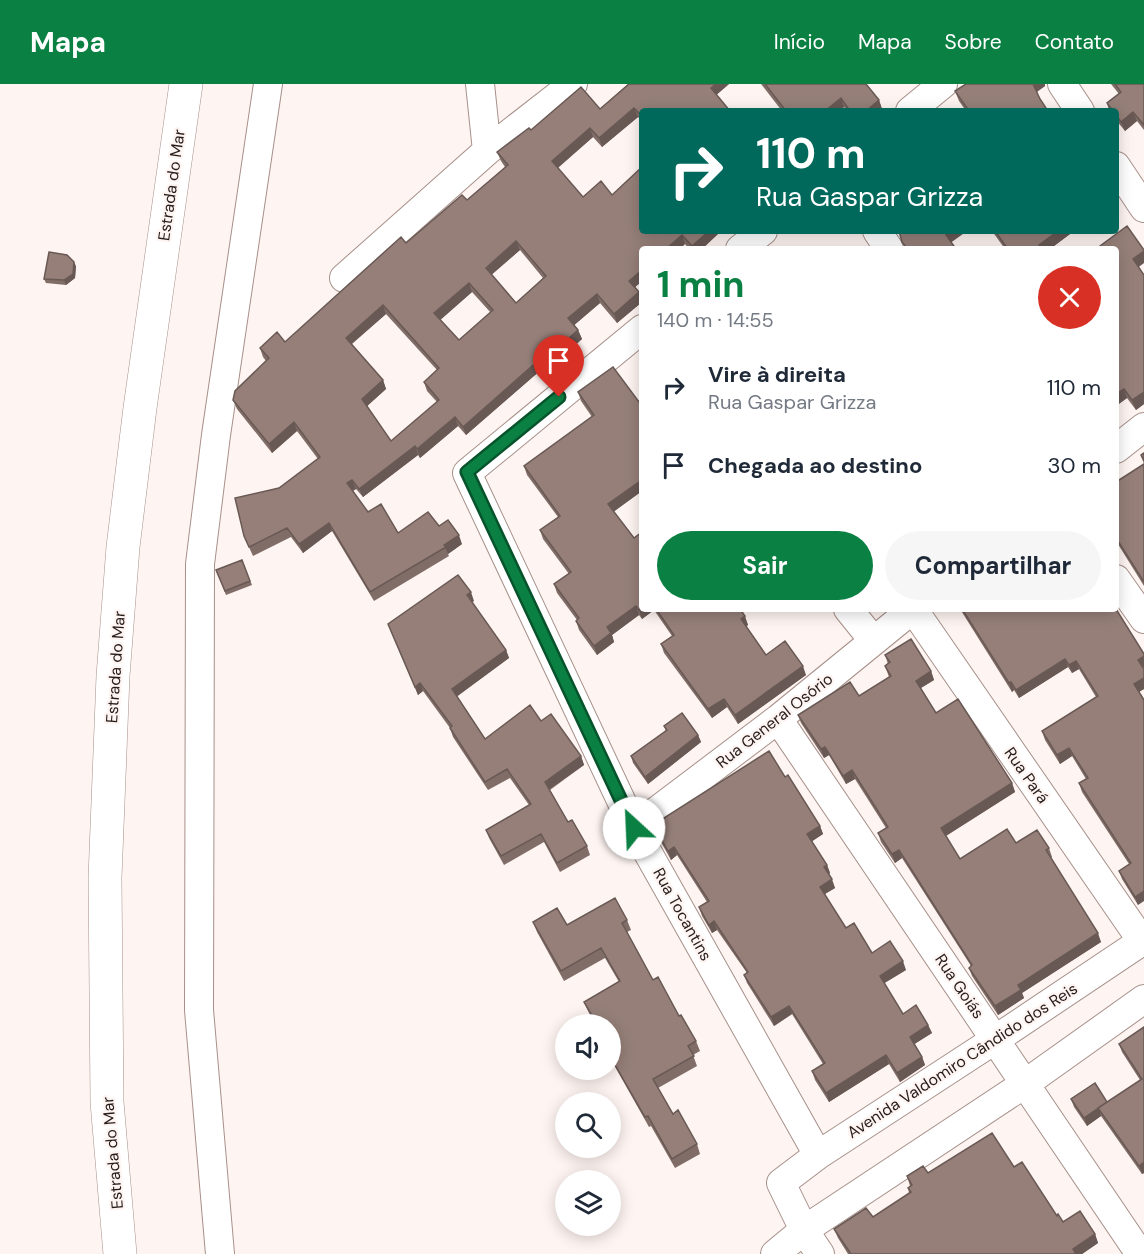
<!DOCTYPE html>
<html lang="pt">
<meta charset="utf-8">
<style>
body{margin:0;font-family:"DM Sans",sans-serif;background:#f6f6f7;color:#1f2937;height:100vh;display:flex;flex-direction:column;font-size:22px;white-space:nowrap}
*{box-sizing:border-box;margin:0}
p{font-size:20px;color:#747a83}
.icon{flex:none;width:33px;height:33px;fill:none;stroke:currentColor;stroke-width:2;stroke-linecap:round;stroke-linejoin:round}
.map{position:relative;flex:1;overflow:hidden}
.drawer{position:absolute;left:639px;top:162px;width:480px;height:366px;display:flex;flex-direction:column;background:#fff;border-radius:6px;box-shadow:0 3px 15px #0003}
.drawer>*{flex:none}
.guide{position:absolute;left:639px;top:24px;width:480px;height:126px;border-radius:6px;box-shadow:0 3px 15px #0003;background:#00695c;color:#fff;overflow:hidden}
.fabs{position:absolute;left:555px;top:930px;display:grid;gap:12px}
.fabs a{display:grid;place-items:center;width:66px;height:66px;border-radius:50%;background:#fff;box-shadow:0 3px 15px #0003;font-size:30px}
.pin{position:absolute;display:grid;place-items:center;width:51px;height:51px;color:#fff;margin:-62px -26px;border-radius:50% 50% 50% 0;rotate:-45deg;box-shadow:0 0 6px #0007}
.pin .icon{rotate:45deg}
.me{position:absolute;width:66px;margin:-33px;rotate:335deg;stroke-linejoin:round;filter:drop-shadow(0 0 4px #0008)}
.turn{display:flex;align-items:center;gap:21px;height:126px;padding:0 18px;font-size:27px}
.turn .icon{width:78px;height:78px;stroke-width:2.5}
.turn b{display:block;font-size:42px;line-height:51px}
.round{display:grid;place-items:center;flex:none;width:63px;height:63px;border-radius:32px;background:#f6f6f7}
.summary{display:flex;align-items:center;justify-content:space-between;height:102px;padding:0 18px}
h1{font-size:36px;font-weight:700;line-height:45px;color:#0b8043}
.cta{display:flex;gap:12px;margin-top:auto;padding:12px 18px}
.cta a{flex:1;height:69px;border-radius:36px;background:#0b8043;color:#fff;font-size:24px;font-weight:700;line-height:69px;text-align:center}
.cta a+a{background:#f6f6f7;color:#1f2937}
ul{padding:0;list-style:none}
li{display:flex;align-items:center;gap:18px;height:78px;padding:0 18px}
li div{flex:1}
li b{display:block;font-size:22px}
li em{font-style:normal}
header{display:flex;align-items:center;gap:36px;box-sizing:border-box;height:84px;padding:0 30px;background:#0b8043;color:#fff}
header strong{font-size:28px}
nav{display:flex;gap:33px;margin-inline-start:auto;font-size:21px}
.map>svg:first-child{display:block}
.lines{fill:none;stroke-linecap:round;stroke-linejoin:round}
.minor-casing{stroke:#a7908a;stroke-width:30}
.major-casing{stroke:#a7908a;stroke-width:34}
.minor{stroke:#fff;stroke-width:28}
.major{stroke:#fff;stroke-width:33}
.wall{fill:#816d68;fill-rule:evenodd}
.shaded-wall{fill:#695955}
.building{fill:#967f79;stroke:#695955;stroke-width:1.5;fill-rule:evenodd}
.route-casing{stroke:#07532c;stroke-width:15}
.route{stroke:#0b8043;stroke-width:10}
.labels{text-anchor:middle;stroke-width:4.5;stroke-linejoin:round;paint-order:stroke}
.street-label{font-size:16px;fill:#261d1b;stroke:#fef4f1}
</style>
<header>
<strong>Mapa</strong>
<nav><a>Início</a><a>Mapa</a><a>Sobre</a><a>Contato</a></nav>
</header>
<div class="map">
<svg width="1144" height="1170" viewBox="0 0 1144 1170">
<rect width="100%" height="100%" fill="#fef4f1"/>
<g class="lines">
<defs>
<path id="minor" d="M480,0l7,67
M1062,0l18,27
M910,27l33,-27
M1116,82l28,42
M877,147l12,18
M740,165l23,-18
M344,194l143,-127 86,-67
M642,245l-175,144 167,355 184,327
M1116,365l28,-22
M1116,495l28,40
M848,525l25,31
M778,635l362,535
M634,744l144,-109 135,-110 229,332
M220,1170l-21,-244 1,-446 16,-129 52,-351
M775,1170l29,-24 222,-147 118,-84
M820,1170l-16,-24 -23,-47 37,-28 178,-116 148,-99"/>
<path id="major" d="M120,1170l-13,-152 -2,-224 8,-202 10,-129 17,-139 46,-324"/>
</defs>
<use href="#minor" class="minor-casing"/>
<use href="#major" class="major-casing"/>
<use href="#minor" class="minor"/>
<use href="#major" class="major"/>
</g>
<path class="wall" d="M628,0h101l-13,11 -74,16v11l-4,-5 -36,30 -9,-10 -35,31 25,29 59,34h77v2l-17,16h-13l-4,-5 -43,5v32l-7,6 4,5 3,10 -25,21 -17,-20 -26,22 4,5 4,9 -37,33 -3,-3 -76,66 -8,-9 -38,32 -2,-3 -55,42 -7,-8 -3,2 15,21 30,21 41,-7 23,18 -14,10 1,2 -75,45 -42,-70 -29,22 -12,-16 -38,19 -9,-20 35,-48 39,-29 -21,-28 -25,22 -35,-44 -4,-9 33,-39 -3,-4 -3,-9 25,-6 121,-99 61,-43 38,-33 -4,-6 -4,-9 34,-22 69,-21zM520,166l23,28 -27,25 -25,-28zM472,208l19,21 -32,27 -19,-20zM386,230l51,56 -13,12 3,9 10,11 -46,39 -24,-35 19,-17 -3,-9 -31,-36z
M761,0h105l13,16 3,9 -2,2h-33l-3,-4 -5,4h-57z
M966,0h79v2l-8,6 3,7 8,12h-82l-7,-10 -4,-10z
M1111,0h33v46l-7,-9 -12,10 -9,-11v-9h-7l-2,-8 12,-9z
M992,147h82l-24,18h-45z
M1116,165l23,18 5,8v129l-8,6 -9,-12 -11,8z
M76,182l-1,12 -9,7 -20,-2 -2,-4z
M578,308l64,14v85l-28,20 28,98h99l7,16 -2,1 20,29 40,20 -68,49 -11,-17 -15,11 -48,-65 -3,-9 11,-8 -18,-26 -12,9 -3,-4 -27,20 2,7 -17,13 -18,-25 -3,-9 1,-1 -20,-27 -3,-9 15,-10 -26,-35 -3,-9 18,-13 -31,-42 -3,-9 68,-49 -11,-16z
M1144,369v133l-28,-45v-59l28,-18 -3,-9z
M242,476l10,25 -26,10 -10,-25z
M474,517l-2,1 34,48 3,8 -52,38 28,43 56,-18 40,35 3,9 -34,25 18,32 19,24 3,9 -30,17 -16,-30 -40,23 -15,-27 -3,-8 43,-25 -19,-27 -22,12 -35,-53 -3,-9 -27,-37 -5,4 -27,-63z
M960,525h156l28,45v13h-1l1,2v20l-5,3 -1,213 -16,-26 -3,-8 10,-7 -47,-72 -3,-9 7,-4 -14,-23 -12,8 -15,-24 -3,-9 54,-34 -17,-28 -7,4 -4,-6 -49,31 -5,-8 -2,2z
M885,571l46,16 3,9 -13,8 15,25 76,70 3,9 -69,44 14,23 56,-16 33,5 3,9 -1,1 50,84 -79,51 2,5 -26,17 -26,-39 -3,-8 2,-2 -69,-108 -7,5 -14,-21 -3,-9 8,-5 -31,-49 -9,5 -17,-29 -5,3 -23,-35 -3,-8 61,-19 30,-19 -4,-11 3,-2z
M664,642l34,9 3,7 -53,42 -15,-21 -2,-7 35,-25z
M785,693l35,49 3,8 -11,7 15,24 3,8 -1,1 6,14 -10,6 21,34 26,25 34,17 -22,13 19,31 25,11 4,8 -18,11 8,13 3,8 -25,17 -11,-18 -60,38 -14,-22 -3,-9 11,-7 -31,-50 -18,12 -27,-43 -3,-8 3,-2 -30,-43 -5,3 -10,-17 -3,-9 8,-5 -30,-47 -6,5 -15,-27 -3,-8z
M627,836l4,10 -4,2 26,48 43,61 4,10 -7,4 4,11 -39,22 15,26 24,30 3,10 -25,14 -24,-42 -2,1 -35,-62 -4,-8 2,-3 -2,-2v-28h-15l-7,-13 -4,-9 35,-20 -14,-24 -41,23 -27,-49 -4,-10 34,3z
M1144,943v146l-2,1 -41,-58 -14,10 -13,-19 -3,-8 36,3 33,-22 -18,-28 -3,-8z
M1014,1083l49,55 32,12 3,9 -16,11h-234l-10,-16 -4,-9 39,-12 36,-24 -1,-5 2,-2 -3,-10 21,-3z"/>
<path class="shaded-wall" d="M716,0h13l-15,13 -3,-9z
M1033,0h12v2l-9,6z
M841,14l3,9 -5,4h-14z
M879,16l3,9 -2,2h-14z
M634,24l4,9 -36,30 -3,-9z
M1133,28l4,9 -12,10 -4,-9z
M590,44l3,9 -38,33 -3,-9z
M709,147h10v2l-17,16h-9l-1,-3z
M951,147h16l-18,13 -3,-9z
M1058,147h16l-24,18h-10l-1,-4z
M682,151l3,9 -5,5h-14z
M516,157l4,9 -31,27 -3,-9z
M1144,167v12l-8,6 -3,-10z
M74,178l2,4 -1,12 -9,7 -2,-5z
M642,186v11l-9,8 -4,-8z
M469,199l3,9 -34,30 -4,-9z
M639,208l3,10 -25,21 -3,-9z
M597,210l3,9 -28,24 -4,-9z
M383,221l3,9 -37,32 -3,-8z
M578,246l4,9 -37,33 -4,-9z
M539,276l3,9 -76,66 -3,-8z
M383,296l3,9 -21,19 -3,-9z
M1124,305l3,9 -11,8v-12z
M1144,308v12l-8,6 -4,-10z
M455,333l3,9 -38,32 -3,-9z
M294,338l3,9 -25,22 -3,-9z
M415,362l3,9 -55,42 -4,-8z
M352,396l4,9 -6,3 -3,-9z
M639,398l3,9 -30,22 -4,-9z
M329,439l3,8 -29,22 -4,-9z
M459,451l3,9 -14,10 -4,-9z
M471,508l3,9 -4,3 -3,-9z
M636,522l3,9 -27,20 2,7 -17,13 -3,-9 13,-19z
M642,524v1h11l1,1 -12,9 -3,-9z
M745,532l3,9 -4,3 -3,-9z
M506,566l3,8 -54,40 -3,-9z
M1144,572v11l-3,1 -3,-8z
M1065,575l3,8 -49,31 -3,-8z
M1076,577l3,8 -7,4 -3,-8z
M803,582l3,9 -68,49 -3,-9z
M931,587l3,9 -15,9 -3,-8z
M1144,594v11l-7,4 -3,-9z
M1011,598l3,8 -2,2 -3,-9z
M420,599l3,8 -5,4 -3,-8z
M724,615l3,8 -15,11 -4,-9z
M698,651l3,7 -53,42 -3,-7z
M825,663l4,8 -5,3 -3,-9z
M1069,664l3,8 -12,8 -3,-9z
M581,672l3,9 -36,25 -3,-8z
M852,686l3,9 -9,5 -3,-8z
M1012,699l3,9 -71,45 -3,-9z
M820,742l3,8 -12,8 -4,-8z
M674,763l3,8 -6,5 -3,-9z
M899,766l3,8 -7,5 -3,-9z
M827,781l3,8 -3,2 -3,-8z
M832,795l3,9 -12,7 -3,-8z
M1144,807v10l-6,4 -3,-8z
M714,837l3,9 -5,3 -3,-8z
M1098,849l3,9 -79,51 2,5 -26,17 -3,-9 23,-21z
M903,877l3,9 -23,14 -3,-8z
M789,922l3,8 -18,12 -3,-9z
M928,941l4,8 -19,12 -3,-8z
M886,971l3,9 -60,38 -3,-9z
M922,973l3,8 -25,17 -3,-9z
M1099,1024l2,8 -14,10 -3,-8z
M1144,1078v11l-2,1 -3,-8z
M1095,1150l3,9 -16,11h-7l-2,-5z"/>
<path class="building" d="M629,0h87l-5,4 19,23h-88v5l-8,-8 -35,30 -9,-10 -38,33 31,36 18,-16 11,14 30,-28v64h67l-17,15 -10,-11 -16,14h-24v21l-13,11 10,11 -25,22 -17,-20 -29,24 10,12 -37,33 -2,-3 -76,67 -8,-10 -38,32 -2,-3 -56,43 -7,-9 -5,3 21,29 13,-8 17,29 30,-21 11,14 9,-6 11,15 -15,10 2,2 -76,45 -41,-69 -30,21 -12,-16 -38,19 -5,-11 -9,-38 44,-10 41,-31 -26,-35 -25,22 -36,-44 2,-9 34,-33 -9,-10 17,-16 8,10 116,-105 5,6 56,-48 5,5 41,-35 -11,-13 32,-24 2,2 50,-43 19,22zM516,157l30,35 -30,27 -30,-35zM469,199l24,27 -34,30 -25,-27zM383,221l56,63 -15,14 15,18 -48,41 -29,-42 21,-19 -37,-42z
M765,0h101l13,16 -13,11h-16l-9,-13 -16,13h-39z
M966,0h67l7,15 8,12h-79l-14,-20z
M1115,0h29v41l-11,-13 -12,10 -5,-7v-4h-3l-6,-8 14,-11z
M1127,142l17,24v1l-11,8 11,16v117l-12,8 -8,-11 -8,5v-145h-20z
M899,147h52l-5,4 10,14h-49l-5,-7z
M995,147h63l-19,14 2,4h-36l2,-1z
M49,168l18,3 7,7 -1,12 -9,6 -20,-1z
M613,283l29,39v80l-3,-4 -31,22 26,34 8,-6v76l-3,2 -3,-4 -29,21 4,6 -17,13 -18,-25 3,-3 -25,-34 17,-12 -31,-42 20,-14 -36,-50 70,-51 -16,-23z
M1144,369v8l-3,-6z
M1144,380v118l-28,-44v-56z
M242,476l8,21 -25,10 -9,-21z
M458,491l13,17 -4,3 39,55 -54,39 33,50 45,-34 11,16 10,-7 30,42 -36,26 23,40 4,-2 15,26 -30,17 -16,-29 -40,22 -15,-26 45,-26 -24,-35 -22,13 -35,-54 2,-2 -32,-43 -5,4 -27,-63z
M656,525h84l5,7 -4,3 25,36 19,-14 18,25 -68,49 -11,-16 -16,10 -47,-65 13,-9z
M962,525h154l28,45v2l-6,4 6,9v9l-10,6 10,16v191l-9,6 -16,-26 12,-8 -52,-80 9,-5 -19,-30 -12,7 -15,-24 56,-35 -22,-35 -7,4 -4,-6 -49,31 -5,-8 -2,1z
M911,555l20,32 -15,10 20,32 22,-14 54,84 -71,45 19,31 47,-30 9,14 21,-13 12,18 -3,2 52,83 -80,52 3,5 -26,16 -26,-38 3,-3 -73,-115 -7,4 -14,-21 10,-6 -36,-57 -9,6 -18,-29 -4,2 -23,-34 52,-33 9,14 32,-20 -6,-10 5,-4 -5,-7z
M682,629l16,22 -53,42 -14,-21 36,-26 -3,-4z
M769,667l16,26 3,-2 32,51 -13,8 20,31 -3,2 8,12 -12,8 26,41 8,-5 18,30 18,-12 13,20 -23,15 23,38 13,-9 12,20 -18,12 12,20 -25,16 -11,-18 -60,38 -14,-22 13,-8 -36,-57 -18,11 -27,-42 4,-3 -34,-51 -5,4 -10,-18 10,-6 -35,-54 -6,4 -15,-26z
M615,814l12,22 -5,3 31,57 5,-3 21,39 2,-1 15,26 -8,5 6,10 -41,23 20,35 5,-4 19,34 -25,15 -24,-43 -3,1 -35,-61v-1l3,-2 -3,-4v-25h-13l-13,-22 36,-21 -19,-33 -40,23 -28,-49 24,-14 10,17z
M1144,943v135l-5,4 -41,-58 44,-29 -23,-35z
M1095,999l12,19 -23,16 -13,-19z
M992,1049l22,34 8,-5 35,54 1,-2 5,8 17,-11 15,23 -22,15 3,5h-225l-17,-25 32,-21 7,9 38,-25 -3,-4 4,-3 -5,-9 16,-10 5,7z"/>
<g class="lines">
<defs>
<path id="route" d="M559,313l-92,75 167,356"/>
</defs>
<use href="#route" class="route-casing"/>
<use href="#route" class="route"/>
</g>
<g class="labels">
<g class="street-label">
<text transform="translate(171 101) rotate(-82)" y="6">Estrada do Mar</text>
<text transform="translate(115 583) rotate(-86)" y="6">Estrada do Mar</text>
<text transform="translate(774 636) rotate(-38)" y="6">Rua General Osório</text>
<text transform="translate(1027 691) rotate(55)" y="6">Rua Pará</text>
<text transform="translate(683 830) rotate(61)" y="6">Rua Tocantins</text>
<text transform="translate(960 902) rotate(56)" y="6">Rua Goiás</text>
<text transform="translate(962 976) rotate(-33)" y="6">Avenida Valdomiro Cândido dos Reis</text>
<text transform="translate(112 1069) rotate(-95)" y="6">Estrada do Mar</text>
</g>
</g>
</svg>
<div class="fabs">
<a><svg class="icon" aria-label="sound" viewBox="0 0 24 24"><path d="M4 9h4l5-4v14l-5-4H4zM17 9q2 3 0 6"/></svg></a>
<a><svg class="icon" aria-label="search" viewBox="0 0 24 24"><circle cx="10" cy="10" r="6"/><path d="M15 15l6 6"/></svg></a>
<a><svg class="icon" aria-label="layers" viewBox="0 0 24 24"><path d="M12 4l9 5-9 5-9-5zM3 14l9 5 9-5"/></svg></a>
</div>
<div class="pin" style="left:559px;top:313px;background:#d93025"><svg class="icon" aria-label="arrive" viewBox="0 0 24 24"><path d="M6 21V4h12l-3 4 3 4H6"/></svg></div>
<svg class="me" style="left:634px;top:744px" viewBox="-20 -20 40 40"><circle r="19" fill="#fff"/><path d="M0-13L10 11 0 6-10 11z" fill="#0b8043"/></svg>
<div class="guide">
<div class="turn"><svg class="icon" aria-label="right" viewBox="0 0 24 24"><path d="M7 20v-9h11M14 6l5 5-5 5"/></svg><div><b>110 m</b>Rua Gaspar Grizza</div></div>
</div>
<section class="drawer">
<div class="summary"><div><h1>1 min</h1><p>140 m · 14:55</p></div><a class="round" style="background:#d93025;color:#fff"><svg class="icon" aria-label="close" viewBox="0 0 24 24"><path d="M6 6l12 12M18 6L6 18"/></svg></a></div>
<ul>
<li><svg class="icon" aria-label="right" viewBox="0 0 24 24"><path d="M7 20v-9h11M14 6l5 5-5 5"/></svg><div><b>Vire à direita</b><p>Rua Gaspar Grizza</p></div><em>110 m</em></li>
<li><svg class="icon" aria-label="arrive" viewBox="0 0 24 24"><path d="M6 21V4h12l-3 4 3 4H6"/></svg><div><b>Chegada ao destino</b></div><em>30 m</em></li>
</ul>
<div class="cta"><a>Sair</a><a>Compartilhar</a></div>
</section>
</div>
